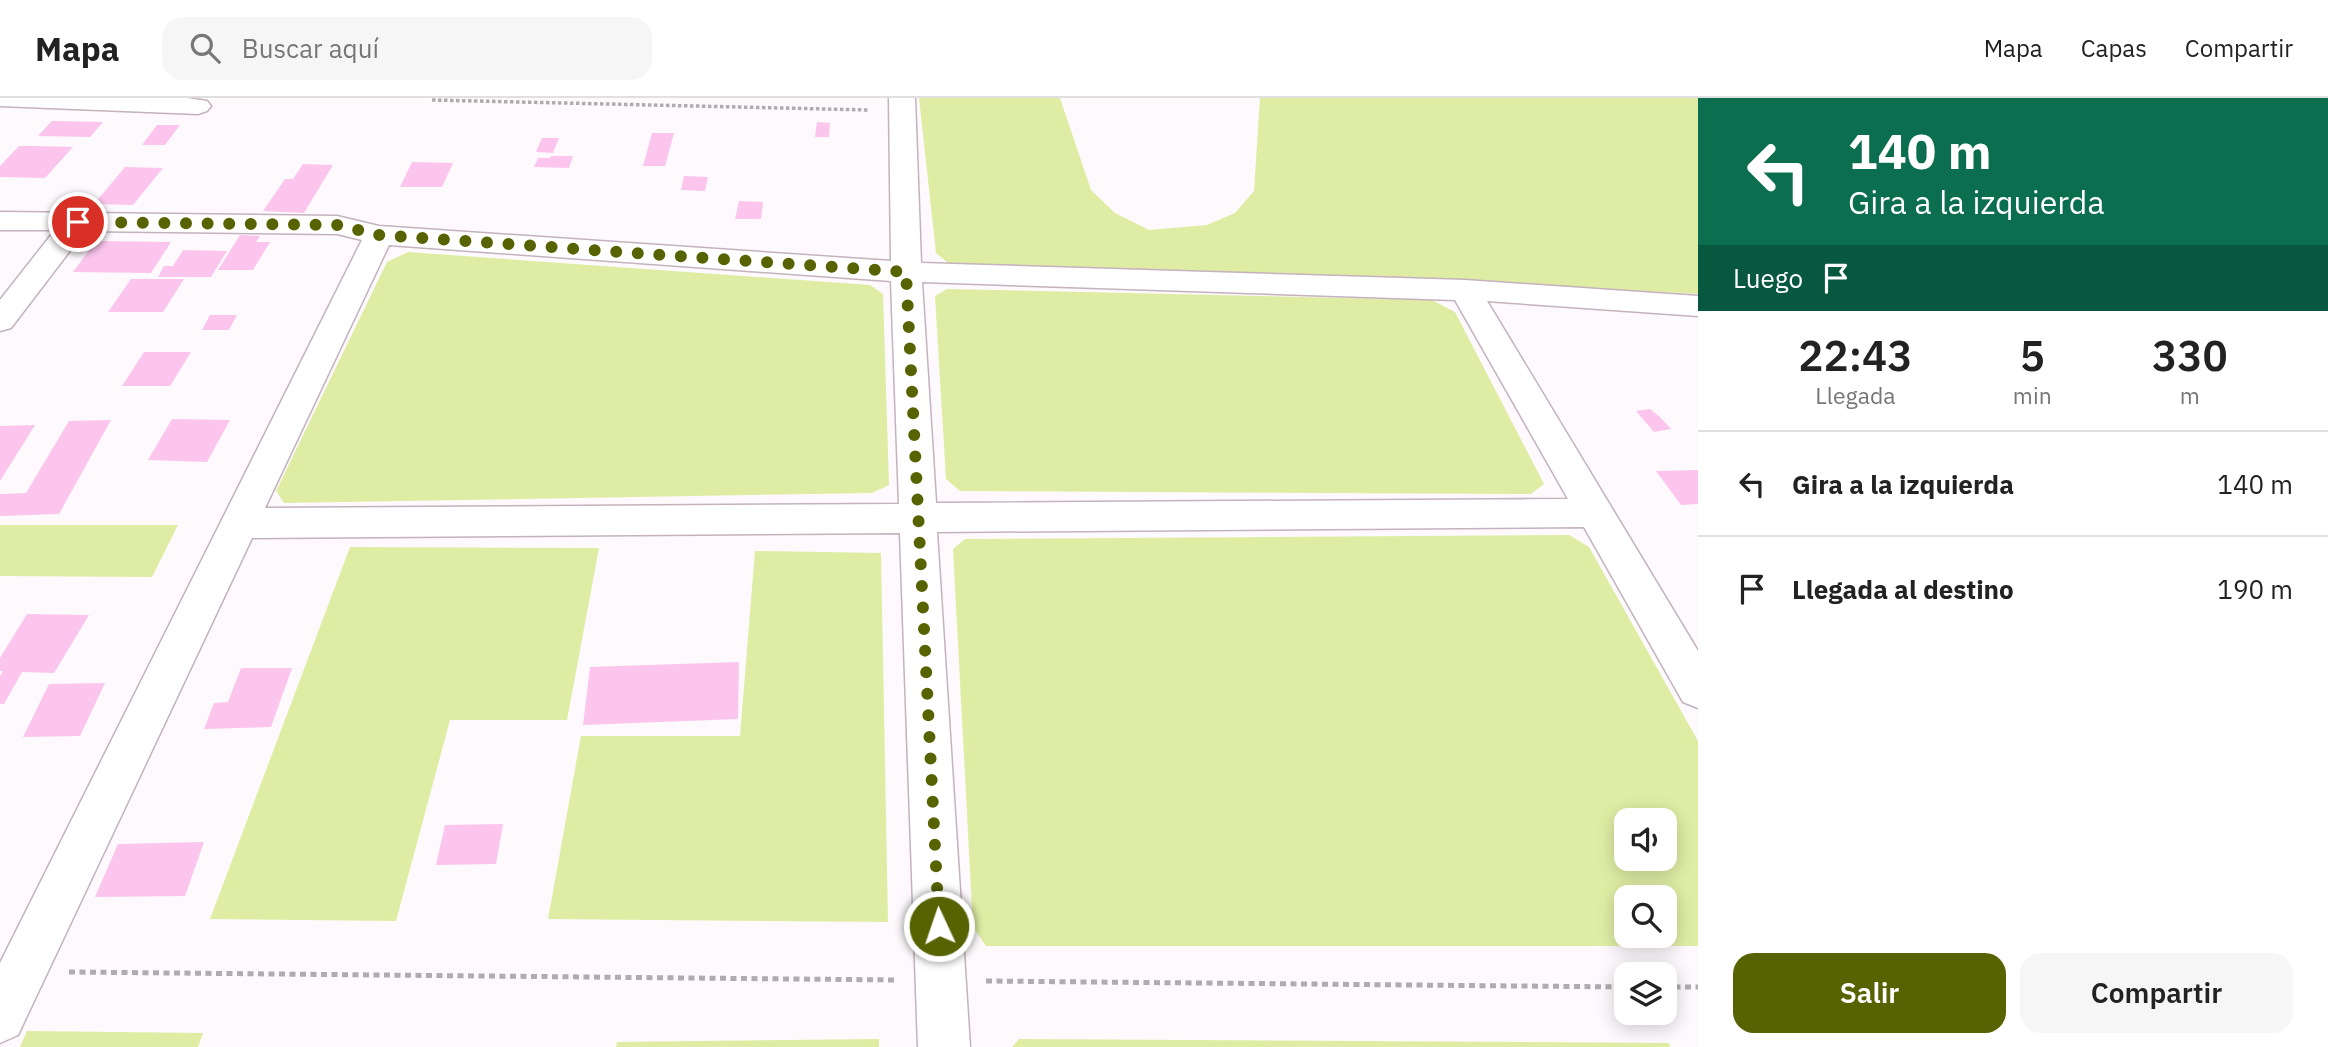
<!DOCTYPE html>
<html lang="es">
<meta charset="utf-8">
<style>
body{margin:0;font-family:"IBM Plex Sans",sans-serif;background:#f6f6f6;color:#222;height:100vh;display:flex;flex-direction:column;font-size:26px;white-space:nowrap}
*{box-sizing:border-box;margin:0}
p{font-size:23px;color:#767676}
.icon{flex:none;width:38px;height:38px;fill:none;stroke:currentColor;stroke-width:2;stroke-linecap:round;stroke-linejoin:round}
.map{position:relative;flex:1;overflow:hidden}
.panel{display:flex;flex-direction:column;background:#fff;width:630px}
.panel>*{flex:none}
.banner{background:#0b6e4f;color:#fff;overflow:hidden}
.fabs{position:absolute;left:1614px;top:710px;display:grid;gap:14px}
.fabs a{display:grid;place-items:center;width:63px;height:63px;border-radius:14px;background:#fff;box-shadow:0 4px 18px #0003;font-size:35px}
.pin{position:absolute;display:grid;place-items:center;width:60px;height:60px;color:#fff;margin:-30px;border:4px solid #fff;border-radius:50%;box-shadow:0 2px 7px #0007}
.me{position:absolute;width:77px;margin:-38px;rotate:357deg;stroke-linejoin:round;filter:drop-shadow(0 0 5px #0008)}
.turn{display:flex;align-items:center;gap:24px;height:147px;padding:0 35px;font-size:32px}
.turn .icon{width:91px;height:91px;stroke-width:2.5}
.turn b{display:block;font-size:49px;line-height:60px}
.then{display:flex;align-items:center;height:66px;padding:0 35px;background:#0003;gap:14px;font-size:26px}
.eta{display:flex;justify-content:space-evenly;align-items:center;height:119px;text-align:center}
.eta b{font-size:42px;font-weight:600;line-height:49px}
.button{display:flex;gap:14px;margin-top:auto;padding:14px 35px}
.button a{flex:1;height:80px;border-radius:21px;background:#576201;color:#fff;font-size:28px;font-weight:600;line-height:80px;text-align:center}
.button a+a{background:#f6f6f6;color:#222}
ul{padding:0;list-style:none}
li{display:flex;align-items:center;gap:21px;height:105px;padding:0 35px;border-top:2px solid #e0e0e0}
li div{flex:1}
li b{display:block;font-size:26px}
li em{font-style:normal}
header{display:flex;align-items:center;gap:42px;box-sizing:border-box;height:98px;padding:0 35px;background:#fff;border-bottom:2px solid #e0e0e0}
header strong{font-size:33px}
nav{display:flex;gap:38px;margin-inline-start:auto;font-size:24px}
.search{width:490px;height:63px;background:#f6f6f6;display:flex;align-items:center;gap:18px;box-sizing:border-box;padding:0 24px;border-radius:21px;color:#767676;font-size:26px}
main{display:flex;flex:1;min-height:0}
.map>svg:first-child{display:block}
.green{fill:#dfeda4;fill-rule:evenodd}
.building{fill:#fbc5ed}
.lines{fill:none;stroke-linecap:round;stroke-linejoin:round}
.minor-casing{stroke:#c4b2bf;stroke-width:3}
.path-far1{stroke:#b0abae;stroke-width:3.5;stroke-dasharray:3.5 2.5;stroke-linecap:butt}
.path{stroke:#b0abae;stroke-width:5;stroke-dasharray:6 4.5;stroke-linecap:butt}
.minor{fill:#fff;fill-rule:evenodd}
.route{stroke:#576201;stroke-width:12;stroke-dasharray:0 21.6}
</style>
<header>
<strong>Mapa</strong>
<div class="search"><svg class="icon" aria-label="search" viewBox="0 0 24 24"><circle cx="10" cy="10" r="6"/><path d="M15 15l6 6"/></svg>Buscar aquí</div>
<nav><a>Mapa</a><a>Capas</a><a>Compartir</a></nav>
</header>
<main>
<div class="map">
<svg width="1698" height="949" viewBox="0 0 1698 949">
<rect width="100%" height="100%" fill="#fdf9fc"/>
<path class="green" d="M919,0h141l31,92 24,23 34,17 58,-5 28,-12 19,-22 6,-93h438v196l-230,-12 -509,-16 -11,-3 -12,-10z
M408,154l462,33 13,9 6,191 -17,8 -588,10 -8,-12 111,-229z
M947,191l485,11 23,12 89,172 -13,10 -571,-3 -14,-12 -11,-183z
M0,427h178l-26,52 -152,-1z
M1569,437l20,12 109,194v205h-712l-13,-19 -20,-378 12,-10zM1626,723h38v38h-38zM1626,800h38v38h-38z
M350,449l249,1 -32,172h-117l-54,201 -186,-2z
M755,453l126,2 7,369 -340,-3 33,-183h159z
M27,933l176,2 -5,14h-178z
M879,941v8h-263l1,-5z
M1019,941l650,4 1,4h-658z"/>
<path class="building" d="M52,23l51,1 -13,15 -52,-1z
M817,24l13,1 -1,14h-14z
M157,27h23l-15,20h-23z
M652,35h22l-9,33h-22z
M542,40h17l-6,15 -17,-1z
M19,48h16l38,1 -28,31 -45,-1v-11z
M551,58h22l-4,12 -35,-1 4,-9h12z
M412,64l41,1 -11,24h-42z
M303,66l30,1 -29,48 -41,-2 22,-32h8z
M125,69l38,1 -30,37 -39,-1z
M684,78l24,1 -3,14 -24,-1z
M739,103l24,1 -2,17h-26z
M240,137l20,1 -4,6h14l-17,28h-35z
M96,143l75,1 -20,31 -78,-1z
M183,152l44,1 -16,26h-53l6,-11h9z
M131,181h53l-21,33h-55z
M210,217h27l-8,15h-27z
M144,254h47l-21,34h-48z
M1650,311l10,8 11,12 -17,3 -18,-21z
M172,321l58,1 -23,42 -59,-2z
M111,322l-52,94 -59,2v-22l26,-1 43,-72z
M35,327l-35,56v-55z
M1698,372v34l-17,1 -25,-34z
M27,516l62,1 -35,58 -32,-1 -18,32h-4v-28l3,-5h-3v-13z
M739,564l-1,57 -155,6 7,-58z
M241,570h51l-21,59 -67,2 10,-26 14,-1z
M105,585l-25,53 -57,1 26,-53z
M503,726l-7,40 -60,1 9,-40z
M204,744l-19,54 -90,1 23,-53z"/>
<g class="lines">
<defs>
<path id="minor" d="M0,0h187l20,3 4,5 -4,5 -9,3 -198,-8z
M889,0h26l6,165 544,17 233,16v20l-211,-15 211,350v57l-15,-6 -99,-175 -647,5 33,515h-52l-18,-514 -648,5 -234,497 -18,8v-80l362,-723 -25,-6 -252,-3 -74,97 -11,3v-31l55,-70h-55v-18l337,4 42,10 512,35zM389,147l502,36 8,223 -634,4zM922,184l533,18 113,199 -632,4z"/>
</defs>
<use href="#minor" class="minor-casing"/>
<path class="path-far1" d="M432,2l437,10"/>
<path class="path" d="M69,874l828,8
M986,883l640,6
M1664,889h34"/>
<use href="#minor" class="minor"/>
</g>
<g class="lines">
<path class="route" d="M78,124l259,3 42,10 527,37 33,654"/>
</g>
</svg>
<div class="fabs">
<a><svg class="icon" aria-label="sound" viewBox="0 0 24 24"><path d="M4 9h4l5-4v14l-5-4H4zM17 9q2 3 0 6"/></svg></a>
<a><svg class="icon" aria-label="search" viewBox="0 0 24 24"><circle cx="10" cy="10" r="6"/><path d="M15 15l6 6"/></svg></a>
<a><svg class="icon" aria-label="layers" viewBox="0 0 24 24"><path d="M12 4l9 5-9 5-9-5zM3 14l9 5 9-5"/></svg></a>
</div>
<div class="pin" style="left:78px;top:124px;background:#d93025"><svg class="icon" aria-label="arrive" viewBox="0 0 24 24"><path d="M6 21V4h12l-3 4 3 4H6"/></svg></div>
<svg class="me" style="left:939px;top:828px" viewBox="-20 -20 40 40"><circle r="17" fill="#576201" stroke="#fff" stroke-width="3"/><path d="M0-11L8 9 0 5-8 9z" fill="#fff"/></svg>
</div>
<section class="panel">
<div class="banner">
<div class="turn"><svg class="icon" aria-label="left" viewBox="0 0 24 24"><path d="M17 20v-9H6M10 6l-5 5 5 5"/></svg><div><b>140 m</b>Gira a la izquierda</div></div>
<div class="then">Luego<svg class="icon" aria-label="arrive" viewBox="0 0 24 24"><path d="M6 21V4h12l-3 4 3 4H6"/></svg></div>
</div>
<div class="eta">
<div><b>22:43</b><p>Llegada</p></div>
<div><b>5</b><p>min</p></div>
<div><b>330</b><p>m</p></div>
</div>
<ul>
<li><svg class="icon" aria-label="left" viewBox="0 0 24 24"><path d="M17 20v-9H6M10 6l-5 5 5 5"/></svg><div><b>Gira a la izquierda</b></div><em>140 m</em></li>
<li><svg class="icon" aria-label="arrive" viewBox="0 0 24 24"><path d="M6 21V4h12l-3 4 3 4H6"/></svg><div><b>Llegada al destino</b></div><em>190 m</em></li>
</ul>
<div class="button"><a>Salir</a><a>Compartir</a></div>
</section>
</main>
